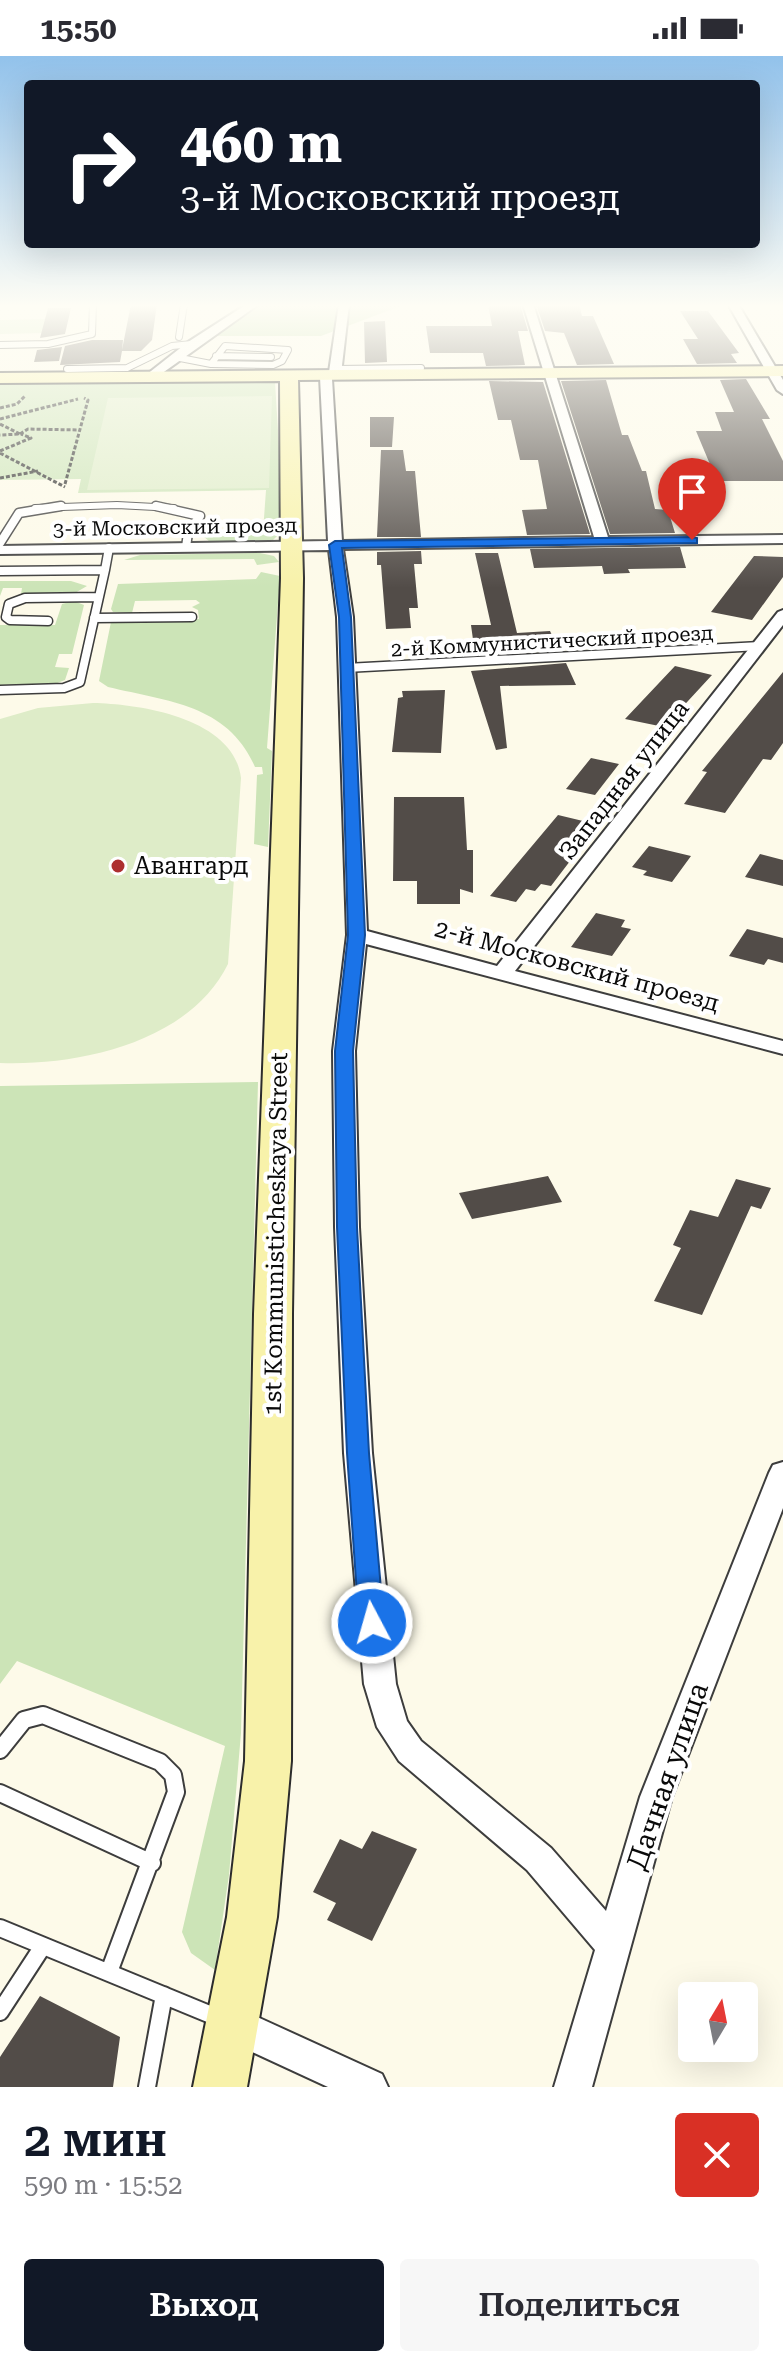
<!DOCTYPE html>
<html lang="ru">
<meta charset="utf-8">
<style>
body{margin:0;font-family:"Roboto Serif",serif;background:#f7f7f7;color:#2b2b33;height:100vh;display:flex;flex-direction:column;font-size:30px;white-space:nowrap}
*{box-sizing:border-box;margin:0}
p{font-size:26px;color:#7c7c81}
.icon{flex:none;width:44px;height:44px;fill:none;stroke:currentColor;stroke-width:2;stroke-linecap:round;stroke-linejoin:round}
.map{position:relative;height:2031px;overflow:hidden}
.drawer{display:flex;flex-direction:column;background:#fff;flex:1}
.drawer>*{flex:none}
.guide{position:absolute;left:24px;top:24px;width:736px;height:168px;border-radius:8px;box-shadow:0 8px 32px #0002;background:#111827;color:#fff;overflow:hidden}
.needle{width:52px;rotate:10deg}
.tools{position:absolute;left:678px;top:1926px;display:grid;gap:16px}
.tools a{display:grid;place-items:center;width:80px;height:80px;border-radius:8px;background:#fff;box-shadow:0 8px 32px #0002;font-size:40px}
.pin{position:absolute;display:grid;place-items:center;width:68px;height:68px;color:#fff;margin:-82px -34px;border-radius:50% 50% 50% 0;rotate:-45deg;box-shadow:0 0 8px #0007}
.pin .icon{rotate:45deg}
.me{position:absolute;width:88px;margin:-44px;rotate:354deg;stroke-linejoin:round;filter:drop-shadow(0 0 6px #0008)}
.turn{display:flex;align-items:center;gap:28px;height:168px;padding:0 24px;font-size:36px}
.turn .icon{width:104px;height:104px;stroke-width:2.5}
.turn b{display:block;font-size:56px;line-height:68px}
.round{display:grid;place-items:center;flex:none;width:84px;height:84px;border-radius:8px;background:#f7f7f7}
.summary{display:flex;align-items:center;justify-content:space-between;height:136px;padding:0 24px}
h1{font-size:48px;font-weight:600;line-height:60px;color:#111827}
.action{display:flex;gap:16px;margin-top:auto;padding:16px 24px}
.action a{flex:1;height:92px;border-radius:8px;background:#111827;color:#fff;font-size:32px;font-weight:600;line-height:92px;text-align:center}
.action a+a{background:#f7f7f7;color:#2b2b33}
.status{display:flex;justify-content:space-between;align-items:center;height:56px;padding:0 40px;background:#fff;direction:ltr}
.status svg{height:22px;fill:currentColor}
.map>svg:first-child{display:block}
.green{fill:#cce4b7}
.forest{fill:#b0d397}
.pitch{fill:#deecc8}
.building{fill:#524c48}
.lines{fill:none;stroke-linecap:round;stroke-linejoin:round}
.lane-far2-casing{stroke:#3d3d3d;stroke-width:8}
.lane-far1-casing{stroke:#3d3d3d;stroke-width:11}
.lane-casing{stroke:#3d3d3d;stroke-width:20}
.street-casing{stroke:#3d3d3d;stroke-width:4}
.secondary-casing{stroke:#2c2c2c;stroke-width:4}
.path{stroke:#2c2c2c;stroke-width:3;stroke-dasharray:4 2;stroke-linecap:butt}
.lane-far2{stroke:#fff;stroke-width:6}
.lane-far1{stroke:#fff;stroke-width:8}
.lane{stroke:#fff;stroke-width:16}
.street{fill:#fff;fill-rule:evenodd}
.secondary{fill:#f8f2aa;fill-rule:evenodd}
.route{fill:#1a73e8;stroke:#114b97;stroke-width:2}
.poi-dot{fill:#ad2f30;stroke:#fff;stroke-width:3}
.labels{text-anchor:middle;stroke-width:8;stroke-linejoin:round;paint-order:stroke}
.far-street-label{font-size:20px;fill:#0a0a0a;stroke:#fff}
.street-label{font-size:24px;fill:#0a0a0a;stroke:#fff}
.poi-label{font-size:24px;fill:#0a0a0a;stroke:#fff;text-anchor:start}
.near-street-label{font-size:28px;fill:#0a0a0a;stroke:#fff}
</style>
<div class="status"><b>15:50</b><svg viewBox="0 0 49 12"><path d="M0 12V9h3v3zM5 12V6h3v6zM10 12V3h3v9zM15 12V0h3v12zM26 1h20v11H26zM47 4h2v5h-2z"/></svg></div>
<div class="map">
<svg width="783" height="2031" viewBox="0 0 783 2031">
<rect width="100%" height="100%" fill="#fdfae9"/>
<path class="green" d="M48,263l-3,14 -45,1v-14z
M0,323l275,3 9,147 -12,12 -62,1 -7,-6 6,-4h54l3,-42 -188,3 3,-14 -81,1z
M260,497l14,3 5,6 -22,3 -3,-6 -130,1 16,-5z
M261,516l19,4 -13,172 5,3 -4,96 -14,-3 3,-69 6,-1 -1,-7h-7c-27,-62 -84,-65 -147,-80l-9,-6 12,-59 88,-3 -1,-9 -6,-3 8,-4 -4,-3 -61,1 -3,12 -19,-1 -2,-3 7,-25 138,-5z
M0,525h71l16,5 -12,7 -54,1 1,-6h-19l-3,8z
M74,545l10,4 -12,49h-13l-4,13 14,1 -4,12 -10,4 -55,1v-60h55l7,-21z
M258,1026l-17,651 -12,142 -14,95 -24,-17 -9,-21 43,-186 -208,-85 -17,23v-598z"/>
<path class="forest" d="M258,248h148l-85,32h-108z"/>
<path class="pitch" d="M272,340l-3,92 -182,2 21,-92z
M93,647c47,1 141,15 148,75l-13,186c-38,78 -149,102 -228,99v-344l38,-11z"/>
<path class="building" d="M131,248h26l-5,36 -11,11h-19l-2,11 -60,3 5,-19 27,-6h31l-1,10z
M488,248h32l8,27h-10l7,34 -39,1 -3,-13h-53l-4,-27h66z
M536,248h43l3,12h11l21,48 -37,1 -13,-32 -19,-2z
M48,252h23l-6,26 -25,4z
M680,255h28l31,42 -8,1 6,9 -40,1 -14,-25h15z
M385,265l2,41 -22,1 -1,-41z
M62,291l-3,14 -25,1 3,-12z
M746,323l24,40h-8l21,42v20h-66l-21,-50h26l-7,-19h19l-14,-32z
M606,324l16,55h6l14,36h4l9,38 13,1 7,23 -65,1 -49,-153z
M489,325l54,1 47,152 -63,1 -5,-25 25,-1 -9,-49h-18l-9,-40h-13z
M370,361h24l-2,30h-22z
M381,394h22l3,21h9l6,66h-44z
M680,491l6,21 -58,1 2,4 -26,1 -2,-8 -68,2 -4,-19z
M421,495l1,13h-8l4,44h-9l2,20 -25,1 -5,-64h-4v-13z
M475,497h23l19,80 33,-2 9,19 -84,4 -4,-29h20z
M754,500l29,1v20l-31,43 -41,-8z
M566,607l10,22 -76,1 7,62 -11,2 -25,-79z
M675,610l37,9 -48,52 -39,-8z
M783,616v71l-12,17 -8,-1 -38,54 -41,-9 23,-32 -5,-1z
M445,634l-4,63 -49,-1 6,-54 5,-1 -1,-6z
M591,702l28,6 -24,31 -29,-6z
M394,741h70l3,53h6v43l-13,-4v15h-43v-23h-24z
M558,759l25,6 -15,19 15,4 -32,42 -10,-2 -6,7 -9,-2 -10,13 -26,-6z
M649,790l42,10 -19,26 -29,-7 4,-4 -15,-4z
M760,798l23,6v26l-38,-9z
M596,857l29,7 -4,7 10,2 -19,27 -41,-9z
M747,873l36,9v25l-15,-4 -4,6 -35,-9z
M548,1120l14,26 -90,17 -13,-26z
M736,1123l35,9 -10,21 -10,-3 -49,109 -48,-14 27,-53 -8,-3 17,-35 28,7z
M372,1775l45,18 -45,92 -45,-21 9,-17 -23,-11 27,-53 22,10z
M40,1940l80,41 -7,50h-113v-30z"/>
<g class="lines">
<defs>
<path id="lane-far2" d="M179,281l5,-33
M0,289l48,-1 44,-10 1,-30
M225,290l63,4 -6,11 -9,4 -62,-1z
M216,300l55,1
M175,301l36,7
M67,313l60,-1 45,-22 20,-2
M335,313l86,-1
M35,452l82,-3 57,3"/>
<path id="lane-far1" d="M156,450l44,10 -12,17 -2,14
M0,487l19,-30 42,-7
M0,515l105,-1 4,-22
M94,562l98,-1
M48,565l-38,-1 -4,-3 3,-13 16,-6 73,-1
M346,612l414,-22
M0,634l64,-2 16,-6 25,-112"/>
<path id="lane" d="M0,1694l24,-30 19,-5 117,47 13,13 3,17 -67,180
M0,1737l152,70
M0,1872l221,91
M0,1956l43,-66
M147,2031l17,-92"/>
<path id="street" d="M247,248h12l-105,75h-8v-4l42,-33z
M339,248h10l-8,70 -9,5 10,162 252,-4 -71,-233h10l75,233 175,-2v8l-440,6 10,68 14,314 130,35 281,-354 5,-2v15l-268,346 268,70v13l-417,-110 -11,107 4,176 13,226 24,231 11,37 14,20 130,107 55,63 34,-114 129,-324 4,-8 10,-3v46l-111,289 -80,290h-38l41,-137 -68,-80 -128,-109 -22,-34 -13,-43 -20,-231 -9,-226 -2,-176 14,-116 -10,-318 -8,-67 -329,4v-8l328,-5 -8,-164 9,-5z
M728,248h10l45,76v14l-6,-4z
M233,1950l149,68 6,13h-60l-108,-50 -5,-13 5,-13z"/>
<path id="secondary" d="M783,310v10l-485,4 5,198 -11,736 -1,447 -14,156 -30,170h-54l34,-170 18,-156 9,-447 27,-736 -1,-197 -280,2v-10z"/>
</defs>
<use href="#lane-far2" class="lane-far2-casing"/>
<use href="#lane-far1" class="lane-far1-casing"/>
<use href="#lane" class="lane-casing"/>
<use href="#street" class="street-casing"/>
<use href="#secondary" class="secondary-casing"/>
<path class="path" d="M0,352l17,-4 8,-8
M0,363l78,-20
M0,368l20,10 -20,1
M20,378l8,-5 52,1
M0,395l31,-13 -10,-4
M0,397l65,34
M0,422l38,-7
M65,428l23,-84 -4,-2"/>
<use href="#lane-far2" class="lane-far2"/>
<use href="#lane-far1" class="lane-far1"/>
<use href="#lane" class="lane"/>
<use href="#street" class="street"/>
<use href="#secondary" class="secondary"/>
</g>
<linearGradient id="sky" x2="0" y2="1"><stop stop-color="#92c2eb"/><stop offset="0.47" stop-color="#fefdf5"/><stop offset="1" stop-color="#fefdf5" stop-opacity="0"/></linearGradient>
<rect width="783" height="532" fill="url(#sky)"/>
<path class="route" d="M692,481l5,1v5l-355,5 9,69 14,318 -12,116 4,176 12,226 15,170 -3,7 -9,4 -9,-4 -4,-7 -12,-170 -10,-226 -2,-176 13,-116 -9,-318 -10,-72 6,-4z"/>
<circle class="poi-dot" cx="118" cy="810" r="8"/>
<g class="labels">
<g class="far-street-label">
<text transform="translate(175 471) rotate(-1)" y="7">3-й Московский проезд</text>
<text transform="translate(552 585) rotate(-3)" y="7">2-й Коммунистический проезд</text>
</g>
<g class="street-label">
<text transform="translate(624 724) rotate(-52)" y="8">Западная улица</text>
<text transform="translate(577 910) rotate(15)" y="8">2-й Московский проезд</text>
<text transform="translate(276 1178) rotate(-89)" y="8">1st Kommunisticheskaya Street</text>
</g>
<g class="poi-label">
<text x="134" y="818">Авангард</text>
</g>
<g class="near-street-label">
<text transform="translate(667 1720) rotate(-71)" y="10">Дачная улица</text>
</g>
</g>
</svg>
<div class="tools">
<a><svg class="needle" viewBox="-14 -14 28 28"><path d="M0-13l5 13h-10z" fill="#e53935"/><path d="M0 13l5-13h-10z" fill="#7c7c81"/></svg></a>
</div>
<div class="pin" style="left:692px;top:484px;background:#d93025"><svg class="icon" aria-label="arrive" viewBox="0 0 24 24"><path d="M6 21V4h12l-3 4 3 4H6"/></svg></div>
<svg class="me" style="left:372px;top:1567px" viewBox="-20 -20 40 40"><circle r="17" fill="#1a73e8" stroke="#fff" stroke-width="3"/><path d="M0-11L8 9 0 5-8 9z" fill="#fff"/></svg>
<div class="guide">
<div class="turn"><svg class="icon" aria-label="right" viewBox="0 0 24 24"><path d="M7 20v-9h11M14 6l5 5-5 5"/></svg><div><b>460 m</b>3-й Московский проезд</div></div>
</div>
</div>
<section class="drawer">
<div class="summary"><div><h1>2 мин</h1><p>590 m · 15:52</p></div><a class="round" style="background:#d93025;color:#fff"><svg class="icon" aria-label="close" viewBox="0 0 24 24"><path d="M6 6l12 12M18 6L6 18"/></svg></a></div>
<div class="action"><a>Выход</a><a>Поделиться</a></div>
</section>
